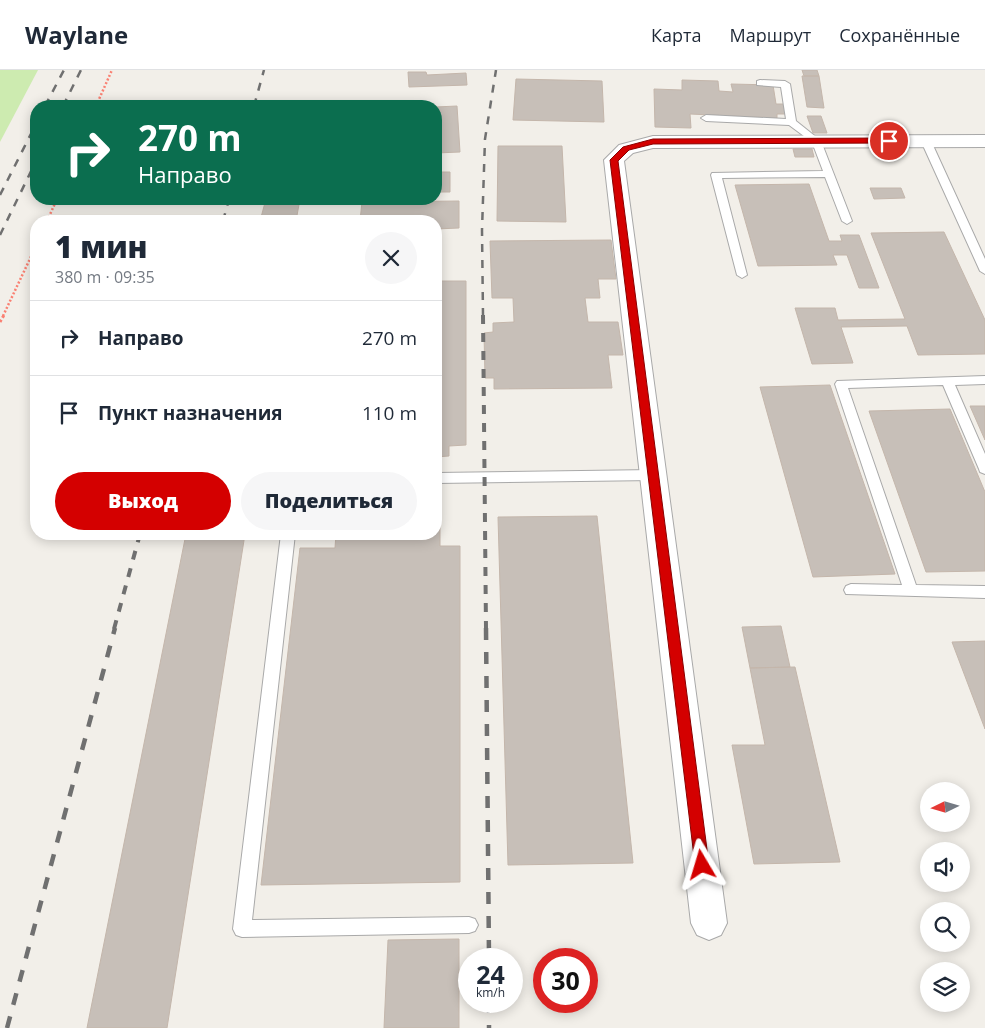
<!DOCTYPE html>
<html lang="ru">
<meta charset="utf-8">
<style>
body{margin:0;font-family:"Open Sans",sans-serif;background:#f6f6f7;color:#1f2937;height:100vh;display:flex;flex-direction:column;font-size:19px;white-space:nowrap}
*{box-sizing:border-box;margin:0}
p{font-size:16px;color:#747a83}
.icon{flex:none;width:28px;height:28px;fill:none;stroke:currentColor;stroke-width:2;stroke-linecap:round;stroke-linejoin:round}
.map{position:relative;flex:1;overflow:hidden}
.drawer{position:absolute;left:30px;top:145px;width:412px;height:325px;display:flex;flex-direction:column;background:#fff;border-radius:20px;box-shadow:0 2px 12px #0003}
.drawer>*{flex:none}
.banner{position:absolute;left:30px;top:30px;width:412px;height:105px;border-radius:20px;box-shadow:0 2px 12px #0003;background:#0b6e4f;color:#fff;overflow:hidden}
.needle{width:32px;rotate:265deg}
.tools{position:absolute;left:920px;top:712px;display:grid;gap:10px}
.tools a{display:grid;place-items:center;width:50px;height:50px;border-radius:50%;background:#fff;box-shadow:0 2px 12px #0003;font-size:25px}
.speed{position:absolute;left:458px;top:878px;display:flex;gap:10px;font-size:25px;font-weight:700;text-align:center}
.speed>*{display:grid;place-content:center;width:65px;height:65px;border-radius:50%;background:#fff;box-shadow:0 2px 12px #0003;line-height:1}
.speed small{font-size:12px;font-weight:400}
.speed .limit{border:8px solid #d22;background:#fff;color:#111}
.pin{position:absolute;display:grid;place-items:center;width:42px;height:42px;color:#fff;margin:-21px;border:2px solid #fff;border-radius:50%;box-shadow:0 1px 5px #0007}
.me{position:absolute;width:55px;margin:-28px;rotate:353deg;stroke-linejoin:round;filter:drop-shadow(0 0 4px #0008)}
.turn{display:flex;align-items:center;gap:18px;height:105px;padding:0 25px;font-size:22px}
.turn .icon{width:65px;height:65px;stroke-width:2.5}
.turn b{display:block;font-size:35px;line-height:42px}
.round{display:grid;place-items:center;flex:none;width:52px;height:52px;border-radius:26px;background:#f6f6f7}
.head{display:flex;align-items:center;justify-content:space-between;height:85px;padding:0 25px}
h1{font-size:30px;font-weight:800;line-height:38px}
.cta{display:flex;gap:10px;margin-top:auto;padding:10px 25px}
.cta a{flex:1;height:58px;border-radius:30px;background:#d40000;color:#fff;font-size:20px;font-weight:800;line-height:58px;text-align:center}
.cta a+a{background:#f6f6f7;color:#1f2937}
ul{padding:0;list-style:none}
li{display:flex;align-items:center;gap:15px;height:75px;padding:0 25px;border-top:1px solid #e0e1e3}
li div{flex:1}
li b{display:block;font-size:19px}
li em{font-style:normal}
header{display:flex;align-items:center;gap:30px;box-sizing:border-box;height:70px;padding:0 25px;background:#fff;border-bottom:1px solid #e0e1e3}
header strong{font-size:24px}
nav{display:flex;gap:28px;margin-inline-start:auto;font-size:18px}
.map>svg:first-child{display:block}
.grass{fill:#cdebb0}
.building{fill:#c7bfb8;stroke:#c4b6ab}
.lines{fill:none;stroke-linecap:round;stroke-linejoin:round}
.lane-casing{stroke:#a9a9a9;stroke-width:2}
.street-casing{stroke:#a9a9a9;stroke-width:2}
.path-far1{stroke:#fa8072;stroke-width:2.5;stroke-dasharray:2 2;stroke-linecap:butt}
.path{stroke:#fa8072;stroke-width:3;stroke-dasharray:2.5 2.5;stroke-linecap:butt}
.lane{fill:#fff;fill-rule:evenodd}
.street{fill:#fff;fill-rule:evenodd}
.rail-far2{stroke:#707070;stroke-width:2.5;stroke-dasharray:8 8;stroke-linecap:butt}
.rail-far1{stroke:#707070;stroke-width:4;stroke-dasharray:9 9;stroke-linecap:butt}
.rail{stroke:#707070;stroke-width:4.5;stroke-dasharray:12 12;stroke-linecap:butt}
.route{fill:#d40000;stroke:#8a0000}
</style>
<header>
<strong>Waylane</strong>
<nav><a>Карта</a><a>Маршрут</a><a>Сохранённые</a></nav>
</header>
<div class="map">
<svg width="985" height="958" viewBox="0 0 985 958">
<rect width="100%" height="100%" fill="#f2efe9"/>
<path class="grass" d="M0,0h38l-38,72z"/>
<path class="building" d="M802,0h15l2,6h-15z
M408,2h18l1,3 39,-2 1,12 -58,2z
M802,6h17l5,32 -17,-1z
M516,9l86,2 2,41 -91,-2z
M682,10l36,1 1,10 14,1 -2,-8 42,1 3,19h9l2,10h-10v4l-87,-4 1,14 -36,-1 -1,-38 28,1z
M287,33h31l-1,3h-30z
M457,36l3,46 -24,1v-46z
M807,46h14l6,17h-14z
M498,76h64l4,76 -69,-1z
M793,79h19l2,8h-19z
M436,102h14v20h-14z
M809,114l20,57h13l-2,-6h19l20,53h-20l-12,-33h-14l4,10 -79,1 -23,-81z
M870,118h31l4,10 -31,1z
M266,129h34l-4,22h-36z
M459,131v27l-23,1v-8h-76l2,-19z
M944,162l41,88v34l-67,1 -11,-29 -66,1 12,36 -41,1 -17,-56h40l3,12 67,-1 -34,-86z
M611,170l5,39h-18l2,19h-15l3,24h30l5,33h-15l4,33 -118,1v-11h-9l-1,-45 9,-1v-9l21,-1 -1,-24h-21l-2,-57z
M436,211h30v164l-17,1v10l-13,1z
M830,315l65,189 -82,3 -53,-190z
M970,336h15v34z
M950,339l35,83v79l-59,1 -57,-161z
M436,443h4v33h20v336l-199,3 39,-337h35l1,-14h100z
M597,446l36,347 -125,2 -10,-348z
M186,464h59l-78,494h-80z
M781,556l9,41 -40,1 -8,-41z
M985,571v88l-33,-87z
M795,597l45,195 -86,2 -22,-119h33l-15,-77z
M459,869v89h-75l4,-88z"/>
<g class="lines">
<defs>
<path id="lane" d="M760,10l25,1 5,3 6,37 25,20 31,80 -5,3 -5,-3 -17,-44 -103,1 25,97 -5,3 -5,-3 -26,-100 1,-2 111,-2 -11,-29 -23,-17 -83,-4 -5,-3 5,-3 80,4 -5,-32 -24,-2v-4z
M926,68l5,3 54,118v15l-5,-3 -59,-130z
M985,306v8l-30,1 30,69v20l-5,-2 -1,-3 -36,-84 -95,3 68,197 69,1v12l-139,-4 -2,-4 2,-4 5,-2 51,1 -67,-201 2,-3z
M654,400l5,2 2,3 -2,3 -5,2 -218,3v-10z
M281,464h14l-43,386 217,-3 6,2 3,6 -3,6 -6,2 -227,4 -6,-2 -3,-6z"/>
<path id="street" d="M985,65v12l-332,1 -20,5 -9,8 103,762 -6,12 -12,5 -12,-5 -6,-12 -87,-763 15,-15 34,-9z"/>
</defs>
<use href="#lane" class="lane-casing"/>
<use href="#street" class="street-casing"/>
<path class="path-far1" d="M96,36l16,-36
M47,151l10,-22
M3,246l33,-70"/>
<path class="path" d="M0,252l4,-7"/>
<use href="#lane" class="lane"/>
<use href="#street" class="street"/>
<path class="rail-far2" d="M45,36l19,-36
M63,36l18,-36
M254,36l10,-36
M0,125l36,-71
M223,151l6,-22
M0,165l36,-74
M483,246l-1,-86 3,-91 11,-69"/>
<path class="rail-far1" d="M483,245l3,314
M114,559l26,-95"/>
<path class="rail" d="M486,558l3,331
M489,931v27
M7,958l108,-400"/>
</g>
<path class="route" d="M889,68l4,3 -1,2 -239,1 -24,6 -11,11 91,704 -2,4 -5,2 -5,-2 -2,-4 -85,-705 13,-13 30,-8z"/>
</svg>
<div class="tools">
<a><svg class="needle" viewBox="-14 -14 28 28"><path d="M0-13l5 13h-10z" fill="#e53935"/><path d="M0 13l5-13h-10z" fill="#747a83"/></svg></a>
<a><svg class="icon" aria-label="sound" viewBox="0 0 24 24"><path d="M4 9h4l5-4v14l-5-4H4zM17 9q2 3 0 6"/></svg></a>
<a><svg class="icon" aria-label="search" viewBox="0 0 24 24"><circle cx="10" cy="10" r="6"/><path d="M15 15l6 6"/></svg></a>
<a><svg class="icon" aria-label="layers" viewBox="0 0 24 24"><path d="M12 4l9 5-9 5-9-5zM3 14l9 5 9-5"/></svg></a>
</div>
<div class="speed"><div>24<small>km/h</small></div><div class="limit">30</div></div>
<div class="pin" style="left:889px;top:71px;background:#d93025"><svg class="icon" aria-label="arrive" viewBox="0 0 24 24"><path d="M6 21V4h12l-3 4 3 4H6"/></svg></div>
<svg class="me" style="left:702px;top:795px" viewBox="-20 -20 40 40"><path d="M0-17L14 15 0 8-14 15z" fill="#d40000" stroke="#fff" stroke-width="4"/></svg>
<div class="banner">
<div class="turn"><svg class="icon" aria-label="right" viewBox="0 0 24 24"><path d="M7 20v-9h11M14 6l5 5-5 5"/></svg><div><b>270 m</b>Направо</div></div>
</div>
<section class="drawer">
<div class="head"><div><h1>1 мин</h1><p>380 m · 09:35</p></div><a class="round"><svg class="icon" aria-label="close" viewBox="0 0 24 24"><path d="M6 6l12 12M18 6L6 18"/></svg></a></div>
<ul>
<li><svg class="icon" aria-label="right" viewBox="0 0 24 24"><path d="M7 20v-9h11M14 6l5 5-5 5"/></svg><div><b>Направо</b></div><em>270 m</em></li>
<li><svg class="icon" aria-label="arrive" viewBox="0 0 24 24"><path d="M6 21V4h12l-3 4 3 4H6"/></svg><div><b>Пункт назначения</b></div><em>110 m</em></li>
</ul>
<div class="cta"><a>Выход</a><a>Поделиться</a></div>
</section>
</div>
